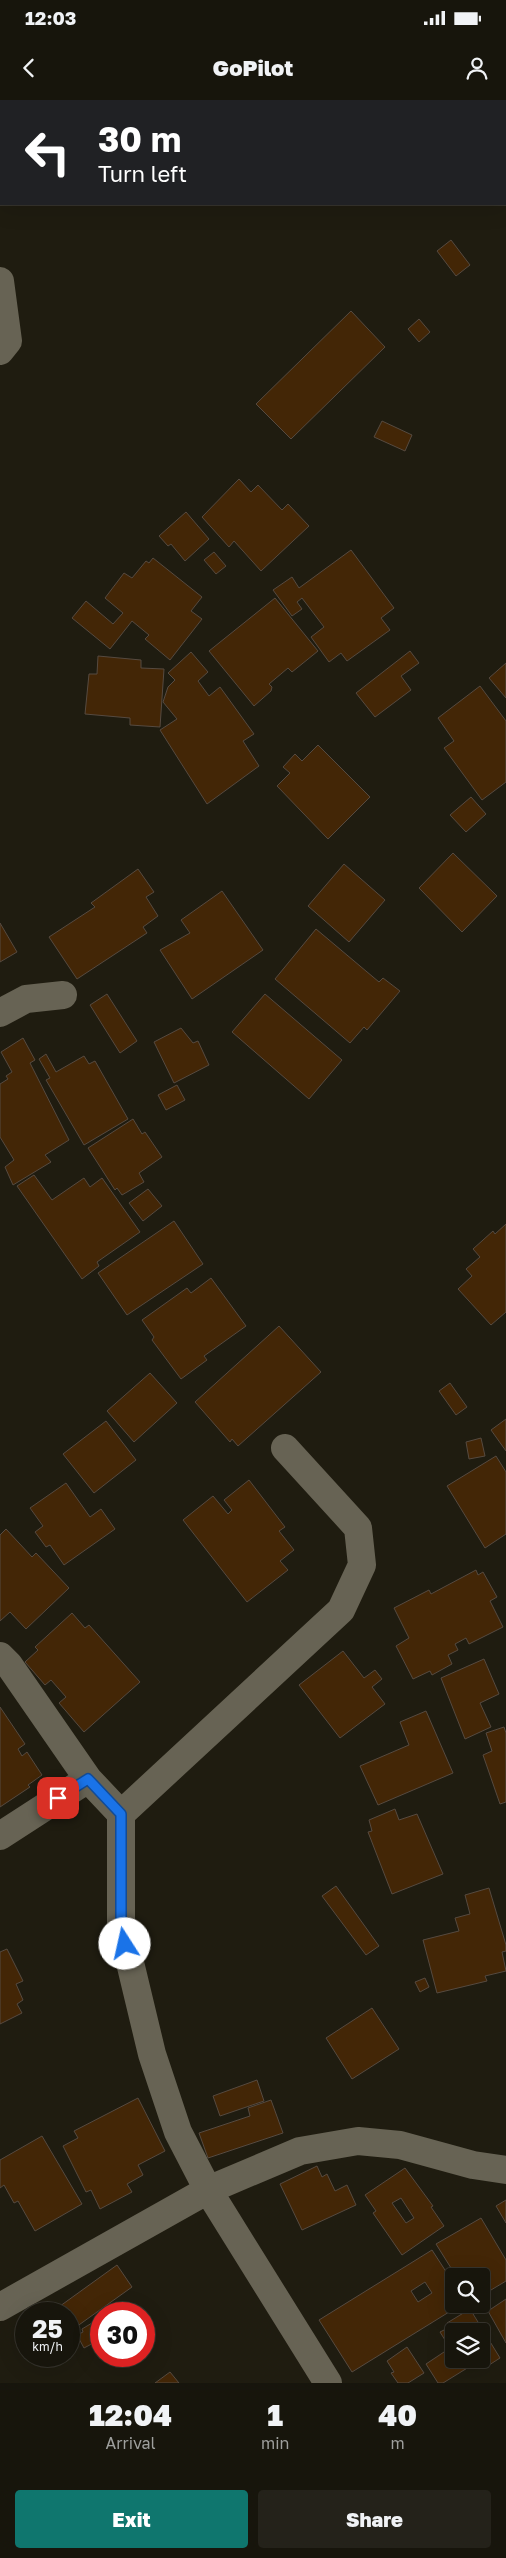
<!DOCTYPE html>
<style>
body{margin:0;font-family:"Golos Text",sans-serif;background:#24221a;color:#f1f3f6;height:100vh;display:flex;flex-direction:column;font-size:19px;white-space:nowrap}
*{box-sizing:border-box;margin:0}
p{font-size:16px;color:#9e9f9d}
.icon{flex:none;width:28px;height:28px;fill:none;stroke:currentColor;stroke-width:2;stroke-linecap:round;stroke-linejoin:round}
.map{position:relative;height:2283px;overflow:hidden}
.panel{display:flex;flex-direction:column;background:#17150c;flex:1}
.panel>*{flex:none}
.top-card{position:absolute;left:0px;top:0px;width:506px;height:105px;box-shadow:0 5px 20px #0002,0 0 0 1px #36342d;background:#202124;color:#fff;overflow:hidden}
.fabs{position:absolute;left:445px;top:2168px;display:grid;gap:10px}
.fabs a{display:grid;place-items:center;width:45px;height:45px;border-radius:5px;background:#17150c;box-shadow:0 5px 20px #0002,0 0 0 1px #36342d;font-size:25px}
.speed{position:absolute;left:15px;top:2202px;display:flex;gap:10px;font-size:25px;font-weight:700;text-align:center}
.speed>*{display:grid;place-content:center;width:65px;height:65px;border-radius:50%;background:#17150c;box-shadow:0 5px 20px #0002,0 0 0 1px #36342d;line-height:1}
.speed small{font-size:12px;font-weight:400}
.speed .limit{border:8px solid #d22;background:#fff;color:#111}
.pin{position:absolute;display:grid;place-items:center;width:42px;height:42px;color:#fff;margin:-21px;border-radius:10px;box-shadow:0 2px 8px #0006}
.me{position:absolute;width:55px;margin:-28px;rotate:350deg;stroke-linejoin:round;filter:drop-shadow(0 0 4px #0008)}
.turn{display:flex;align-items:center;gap:18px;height:105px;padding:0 15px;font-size:22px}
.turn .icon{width:65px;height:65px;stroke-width:2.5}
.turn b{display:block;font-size:35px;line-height:42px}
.eta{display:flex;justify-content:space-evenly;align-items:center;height:85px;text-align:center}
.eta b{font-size:30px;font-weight:800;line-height:35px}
.button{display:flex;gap:10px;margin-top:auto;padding:10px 15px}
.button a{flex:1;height:58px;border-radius:5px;background:#0f766e;color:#fff;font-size:20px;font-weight:800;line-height:58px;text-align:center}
.button a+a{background:#24221a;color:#f1f3f6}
.status{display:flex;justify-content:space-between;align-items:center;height:35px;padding:0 25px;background:#17150c;direction:ltr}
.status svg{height:14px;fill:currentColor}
header{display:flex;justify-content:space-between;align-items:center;height:65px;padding:0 15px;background:#17150c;font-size:22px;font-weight:800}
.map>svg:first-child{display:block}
.building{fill:#432606;stroke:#564a40;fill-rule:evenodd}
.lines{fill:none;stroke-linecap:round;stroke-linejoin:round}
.street{stroke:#676354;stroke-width:28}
.route-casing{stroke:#114b97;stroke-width:12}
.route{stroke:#1a73e8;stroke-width:9}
</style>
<div class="status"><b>12:03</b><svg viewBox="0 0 49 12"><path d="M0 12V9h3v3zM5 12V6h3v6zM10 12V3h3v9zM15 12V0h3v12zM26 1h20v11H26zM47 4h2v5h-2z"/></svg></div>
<header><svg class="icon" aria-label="back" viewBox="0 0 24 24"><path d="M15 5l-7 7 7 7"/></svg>GoPilot<svg class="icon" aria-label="person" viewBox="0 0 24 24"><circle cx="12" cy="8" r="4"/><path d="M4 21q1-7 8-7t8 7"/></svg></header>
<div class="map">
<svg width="506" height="2283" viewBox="0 0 506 2283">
<rect width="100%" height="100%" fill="#1f1c10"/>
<path class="building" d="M303,0h101l1,1h-104z
M451,140l19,25 -14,11 -19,-25z
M351,211l34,36 -94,92 -35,-35z
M419,219l11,13 -11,10 -11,-13z
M382,321l30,14 -7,16 -31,-14z
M239,379l12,13 7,-7 24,25 6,-6 21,22 -48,45 -27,-30 -5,6 -27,-30z
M186,412l23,27 -24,22 -14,-17 -3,2 -9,-10z
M351,450l43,58 -13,10 9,12 -43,31 -6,-8 -12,9 -18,-25 13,-10 -22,-29 -5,4 5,7 -10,7 -19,-26 19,-13 7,11z
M214,452l12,14 -10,8 -12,-14z
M153,458l49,39 -11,14 11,8 -32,41 -25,-21 4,-4 -17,-14 -22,28 -38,-31 14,-17 27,23 10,-11 -18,-15 19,-25 8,5 14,-17 3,2z
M275,498l43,53 -26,21 -4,-4 -19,16 3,3 -1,4 -17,15 -45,-55z
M410,551l9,12 -18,13 10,14 -36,27 -19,-24z
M191,552l17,20 -10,9 11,15 11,-9 34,47 -11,7 16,25 -52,38 -47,-74 17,-11 -14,-17 5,-15 7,-7 -7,-7z
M98,556l43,4v8l23,1 -4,58 -30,-2v-7l-45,-4 4,-40h8z
M506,563v35l-17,-20z
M480,586l26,35v61l-24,18 -38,-52 10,-7 -16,-23z
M318,645l52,52 -42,42 -51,-53 13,-13 -7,-6 12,-13 7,7z
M471,697l15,17 -20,18 -16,-17z
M453,753l44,43 -35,36 -43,-44z
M344,764l41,36 -36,42 -41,-36z
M138,769l16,23 -8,5 12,19 -15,11 4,6 -70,46 -28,-42 46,-30 -4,-4z
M222,791l41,59 -71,49 -32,-49 30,-17 -9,-13z
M0,823l17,29 -17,10z
M316,829l63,53 4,-4 17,13 -33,39 -3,-3 -14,16 -75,-64z
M107,894l30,47 -17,12 -30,-48z
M265,894l77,66 -33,39 -77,-67z
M181,928l12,15 5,-2 11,24 -35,18 -20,-41z
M23,938l12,22 -5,3 39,77 -24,15 6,7 -38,23 -8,-18 9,-7 -14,-23v-53l8,-5 -2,-3 6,-4 -11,-20z
M46,954l10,18 28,-16 5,8 6,-3 33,58 -44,26 -38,-65 4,-2 -11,-19z
M177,985l8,15 -19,10 -8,-15z
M133,1019l9,15 3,-2 17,25 -23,16 5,9 -22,13 -5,-7 -2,2 -27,-42z
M34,1075l18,25 32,-22 6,9 12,-9 38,54 -43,30 2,4 -17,13 -65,-93z
M148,1089l14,17 -19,15 -14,-18z
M174,1121l29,43 -76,51 -29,-42z
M506,1124v88l-15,13 -33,-36 14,-13 -6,-7 14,-12 -7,-8 20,-18 2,3z
M211,1178l35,48 -42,30 3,4 -26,19 -29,-39 2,-3 -12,-17 45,-32 4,5z
M279,1226l42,46 -83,74 -6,-7 -2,3 -35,-40z
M150,1273l27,30 -43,39 -27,-31z
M450,1283l17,24 -11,8 -17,-24z
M506,1319v32l-15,-21z
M106,1321l30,39 -42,33 -31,-39z
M481,1338l4,18 -16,3 -3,-17z
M496,1356l10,16v62l-21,14 -38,-62z
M249,1380l36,47 -6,4 15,19 -14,11 8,9 -41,32 -64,-82 30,-24 15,18 4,-4 -8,-10z
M66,1383l24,34 11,-8 14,20 -51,36 -14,-20 -4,2 -11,-15 8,-6 -13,-18z
M6,1429l26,28 4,-4 33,35 -43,41 -16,-17 -10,9v-86z
M476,1470l2,5 5,-3 14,25 -7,4 13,26 -34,17 -3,-6 -11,6 3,6 -10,5 4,9 -20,11 -2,-4 -17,8 -17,-33 13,-8 -15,-30 35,-18 2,4z
M72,1513l13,15 4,-3 51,57 -56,50 -25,-29 7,-6 -15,-17 -6,5 -20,-23 13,-12 -3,-3z
M343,1551l21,27 11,-8 7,9 -10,8 13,17 -45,34 -41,-53z
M484,1559l15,35 -19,9 11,24 -26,12 -24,-61z
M0,1607l25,37 -7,5 4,7 5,-4 15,23 -14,10 2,2 -30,20z
M426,1611l27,62 -75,32 -18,-39 49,-21 -9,-23z
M504,1627l2,6v69l-6,2 -17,-49 9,-4 -6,-18z
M395,1709l4,11 18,-6 26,60 -51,20 -24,-62 4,-1 -3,-11z
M336,1786l43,60 -13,9 -44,-59z
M489,1788l17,57v6l-4,1 4,19 -21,5 2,5 -50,12 -14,-53 36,-9 -4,-13 15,-4 -5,-19z
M7,1849l16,32 -7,3 7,16 -6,4 5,9 -22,11v-72z
M425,1878l4,9 -9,5 -5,-10z
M372,1908l27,41 -47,30 -26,-41z
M257,1980l7,21 -44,15 -7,-20z
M138,1998l27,53 -27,14 5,10 -16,9 5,8 -32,17 -9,-19 -5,2 -23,-46 15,-8 -4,-7z
M271,2000l12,33 -75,25 -9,-25 51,-17 -2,-8z
M42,2036l40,68 -47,27 -17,-30 -4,2 -10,-18 -4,3v-28z
M317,2066l5,11 5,-3 8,17 12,-6 9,20 -54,25 -22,-46z
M405,2068l28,38 -2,1 13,19 -42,29 -29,-42 3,-2 -11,-16zM401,2098l13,20 -8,5 -14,-20z
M506,2100v23l-10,-17z
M481,2118l25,42v21l-25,15v-20h-25l-20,-32z
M432,2150l22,34v20h8l-110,68 -33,-52zM425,2182l7,11 -14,9 -7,-11z
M117,2165l15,22 -63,45v-18h-20z
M506,2199v44l-18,-32z
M470,2209l30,49 -14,9 -5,-8v-28h-27v28h21l2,3 -34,21h-5l-12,-19 24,-16 -10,-16 10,-5 -3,-4z
M92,2223l9,16 -17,9 -7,-13 6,-3 -1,-3z
M407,2247l17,26 -16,10h-10l-7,-10 3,-1 -7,-11z
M170,2272l9,11h-24z"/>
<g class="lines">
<path class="street" d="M0,181l8,60 -8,10
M0,913l26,-14 37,-4
M0,1556l9,9 79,114 33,35v111l31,129 26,78 30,58 120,193
M121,1714l220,-204 21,-45 -4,-37 -73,-80
M0,1736l88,-57
M0,2207l208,-117 92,-39 58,-10 42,4 73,20 33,5"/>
</g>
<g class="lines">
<defs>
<path id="route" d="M58,1698l30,-19 33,35v111l4,19"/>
</defs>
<use href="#route" class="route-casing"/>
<use href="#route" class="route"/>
</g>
</svg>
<div class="fabs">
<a><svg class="icon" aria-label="search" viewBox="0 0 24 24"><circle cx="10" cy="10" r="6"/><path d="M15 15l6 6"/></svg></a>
<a><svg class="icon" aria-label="layers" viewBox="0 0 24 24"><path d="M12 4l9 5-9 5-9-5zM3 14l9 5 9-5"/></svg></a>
</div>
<div class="speed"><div>25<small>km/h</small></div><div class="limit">30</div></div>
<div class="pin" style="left:58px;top:1698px;background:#d93025"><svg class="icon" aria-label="arrive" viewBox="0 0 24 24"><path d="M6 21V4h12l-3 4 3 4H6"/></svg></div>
<svg class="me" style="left:125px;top:1844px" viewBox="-20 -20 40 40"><circle r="19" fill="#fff"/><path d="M0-13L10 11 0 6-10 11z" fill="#1a73e8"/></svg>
<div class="top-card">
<div class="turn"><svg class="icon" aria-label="left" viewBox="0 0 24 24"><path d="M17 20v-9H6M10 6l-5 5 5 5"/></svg><div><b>30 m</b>Turn left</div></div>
</div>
</div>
<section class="panel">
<div class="eta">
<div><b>12:04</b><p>Arrival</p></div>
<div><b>1</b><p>min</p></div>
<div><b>40</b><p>m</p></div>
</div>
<div class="button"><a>Exit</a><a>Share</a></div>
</section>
